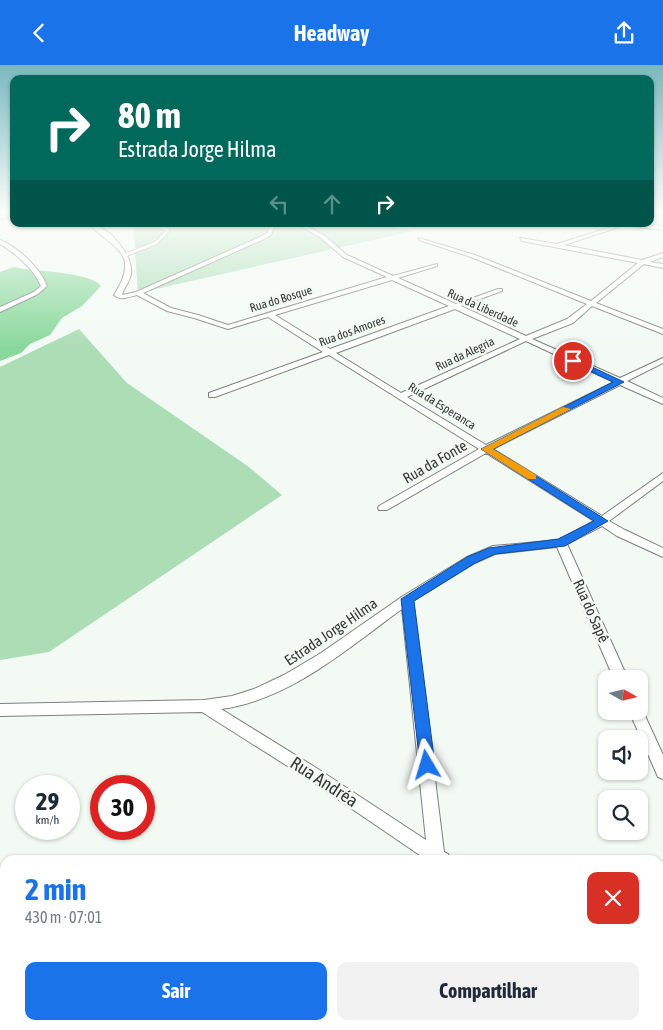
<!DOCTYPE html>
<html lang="pt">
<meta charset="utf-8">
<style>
body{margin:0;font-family:"Asap Condensed",sans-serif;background:#f2f2f3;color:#1f2937;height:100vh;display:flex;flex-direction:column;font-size:19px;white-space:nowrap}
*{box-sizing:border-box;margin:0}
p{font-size:16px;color:#747a83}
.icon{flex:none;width:28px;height:28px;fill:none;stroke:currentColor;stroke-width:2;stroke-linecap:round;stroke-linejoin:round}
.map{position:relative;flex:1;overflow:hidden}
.panel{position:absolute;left:0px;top:790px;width:664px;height:175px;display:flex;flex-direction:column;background:#fff;border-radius:15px 15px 0 0;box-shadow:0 1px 4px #0004}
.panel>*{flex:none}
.banner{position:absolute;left:10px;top:10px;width:644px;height:152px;border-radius:10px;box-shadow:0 1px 4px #0004;background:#00695c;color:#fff;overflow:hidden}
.needle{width:32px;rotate:98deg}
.buttons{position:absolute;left:598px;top:605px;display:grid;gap:10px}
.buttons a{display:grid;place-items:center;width:50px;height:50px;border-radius:10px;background:#fff;box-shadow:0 1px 4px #0004;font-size:25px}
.speed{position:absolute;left:15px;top:710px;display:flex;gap:10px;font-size:25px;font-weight:700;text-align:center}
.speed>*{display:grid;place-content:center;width:65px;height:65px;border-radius:50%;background:#fff;box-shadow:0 1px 4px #0004;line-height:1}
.speed small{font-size:12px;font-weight:400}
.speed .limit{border:8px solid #d22;background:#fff;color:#111}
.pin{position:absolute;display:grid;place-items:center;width:42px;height:42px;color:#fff;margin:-21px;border:2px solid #fff;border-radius:50%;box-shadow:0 1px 5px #0007}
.me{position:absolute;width:55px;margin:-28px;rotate:353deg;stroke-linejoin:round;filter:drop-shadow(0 0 4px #0008)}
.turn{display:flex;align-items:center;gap:18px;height:105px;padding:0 25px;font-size:22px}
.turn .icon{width:65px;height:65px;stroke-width:2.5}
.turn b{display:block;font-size:35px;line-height:42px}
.lanes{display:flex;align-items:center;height:48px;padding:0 25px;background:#0003;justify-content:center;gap:25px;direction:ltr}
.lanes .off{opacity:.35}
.round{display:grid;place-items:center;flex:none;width:52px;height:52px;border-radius:10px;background:#f2f2f3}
.headline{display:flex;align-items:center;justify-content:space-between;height:85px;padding:0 25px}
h1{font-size:30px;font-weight:700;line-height:38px;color:#1a73e8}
.primary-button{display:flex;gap:10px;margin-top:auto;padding:10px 25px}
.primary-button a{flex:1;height:58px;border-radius:10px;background:#1a73e8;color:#fff;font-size:20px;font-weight:700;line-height:58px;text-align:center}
.primary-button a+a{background:#f2f2f3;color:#1f2937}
header{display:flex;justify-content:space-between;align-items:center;height:65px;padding:0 25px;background:#1a73e8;color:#fff;font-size:22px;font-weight:700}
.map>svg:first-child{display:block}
.green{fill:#acddb5}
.forest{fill:#89d89b}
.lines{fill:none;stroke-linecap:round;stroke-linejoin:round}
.service-casing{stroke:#7b817c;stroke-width:4.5}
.minor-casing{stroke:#7b817c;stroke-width:2}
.tertiary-casing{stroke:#7b817c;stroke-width:2}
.primary-casing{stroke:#7b817c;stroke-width:2}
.service{stroke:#fff;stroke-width:3}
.minor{fill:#fff;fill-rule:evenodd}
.tertiary{fill:#fff;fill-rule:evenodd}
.primary{fill:#fff;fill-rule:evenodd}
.route{fill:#1a73e8;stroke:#114b97}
.slow{fill:#f59e0b}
.labels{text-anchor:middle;stroke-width:5;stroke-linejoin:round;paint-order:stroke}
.far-street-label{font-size:12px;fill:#353836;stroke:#f3faf4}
.street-label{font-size:15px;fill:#353836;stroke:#f3faf4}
.near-street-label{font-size:18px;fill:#353836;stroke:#f3faf4}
</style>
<header><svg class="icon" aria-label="back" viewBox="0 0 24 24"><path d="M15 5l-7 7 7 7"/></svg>Headway<svg class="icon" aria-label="share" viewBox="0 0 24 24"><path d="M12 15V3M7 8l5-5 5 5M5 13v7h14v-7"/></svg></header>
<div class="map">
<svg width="663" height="965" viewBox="0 0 663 965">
<rect width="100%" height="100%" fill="#f3faf4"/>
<path class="green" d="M133,159h243l37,7 -275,62z
M79,264l48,54 122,84 33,28 -233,157 -49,8v-293z"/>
<path class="forest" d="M14,202c20,5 75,4 87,19l-19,20 -20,12 -12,17 -20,9 -9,9 -21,8v-89z"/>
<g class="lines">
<defs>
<path id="service" d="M125,190l31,-12 12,-13 -14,-6"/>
<path id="minor" d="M10,148h4v2l-14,4v-4z
M659,148h4v2l-12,12h-4v-2z
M89,159c18,0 45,31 42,50 -1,8 -8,15 -9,21l14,-3 124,-55 7,-4 4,-9h4l-4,11 -7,4 -121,54 28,15 27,7 30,10 159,-48 -44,-20 -22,-19 -23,-14h5l22,12 22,19 46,21 44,-12v2l-39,12 58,26 42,-15h4v2l-41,15 65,30 41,-17 20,-15 -116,-47 -52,-17v-2l56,17 116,46 47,-38 -116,-22 -2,-3 37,6 64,-20h7l-64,21 78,15 21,-7v4l-13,5 13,2v4l-19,-4 -48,39 67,26v5l-71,-28 -19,17 -41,16 88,39 43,-20v5l-36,18 36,17v6l-43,-19 -127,64 109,67 61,-43v8l-54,40 16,9 38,18v9l-46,-21 -15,-10 -35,18 61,135h-14l-57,-132 -62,7 -20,9 -62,38 31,251 4,2 3,6h-24l-119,-81 -106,-67 -202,4v-12l204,-4 28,-4 22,-7 30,-14 37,-22 82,-57 64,-39 26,-11 66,-6 35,-19 -108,-68 -99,57h-8l-1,-2 1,-2 100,-57 -150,-94 -114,42h-6v-4l114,-41 -55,-35 -40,12 -34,-11 -27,-7 -30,-16c-8,2 -16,6 -23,0 27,-43 0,-45 -25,-71zM392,215l57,26 -119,43 -55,-34zM455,244l65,30 -119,54 -65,-40zM526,276l88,41 -128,63 -79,-48zM402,544l24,231 -108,-71 -97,-60c69,-9 127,-61 181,-100z
M0,175c18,7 40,28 47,46l-9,8 -38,18v-5l34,-15 7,-6c-7,-17 -26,-33 -41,-42z
M639,641l2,1 22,48v24l-5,-2 -29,-66h10z
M659,911l4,2v20l-4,-2z
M338,960h20l-2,5h-20z"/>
<path id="tertiary" d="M625,159l38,2v4l-34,-4z"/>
<path id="primary" d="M0,882l5,2v33l-5,-2z
M75,960h39l2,5h-39z"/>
</defs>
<use href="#service" class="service-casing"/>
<use href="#minor" class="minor-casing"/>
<use href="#tertiary" class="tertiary-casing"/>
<use href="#primary" class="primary-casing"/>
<use href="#service" class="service"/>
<use href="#minor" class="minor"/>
<use href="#tertiary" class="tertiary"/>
<use href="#primary" class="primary"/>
</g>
<linearGradient id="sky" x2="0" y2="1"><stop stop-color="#78b8bf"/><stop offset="0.52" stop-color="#fafdfa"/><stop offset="1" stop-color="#fafdfa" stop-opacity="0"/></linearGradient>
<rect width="663" height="283" fill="url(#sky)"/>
<path class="route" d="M570,294h5l49,23 -131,67 115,72 -43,25 -70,8 -20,9 -61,38 21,164 -2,5 -6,2 -5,-2 -2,-5 -19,-166 66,-42 22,-9 69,-9 36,-18 -113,-72 132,-67 -43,-20z"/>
<path class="slow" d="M563,342l8,2 -78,40 43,26v4h-8l-47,-30z"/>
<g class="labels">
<g class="far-street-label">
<text transform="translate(281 234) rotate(-17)" y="4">Rua do Bosque</text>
<text transform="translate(483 243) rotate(24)" y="4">Rua da Liberdade</text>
<text transform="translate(352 266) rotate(-20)" y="4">Rua dos Amores</text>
<text transform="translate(465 289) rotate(-25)" y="4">Rua da Alegria</text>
<text transform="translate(442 341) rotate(32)" y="4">Rua da Esperanca</text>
</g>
<g class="street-label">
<text transform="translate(435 397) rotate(-30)" y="5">Rua da Fonte</text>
<text transform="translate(591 546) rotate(66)" y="5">Rua do Sapê</text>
<text transform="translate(331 567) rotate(-34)" y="5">Estrada Jorge Hilma</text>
</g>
<g class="near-street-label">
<text transform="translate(324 717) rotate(33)" y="6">Rua Andréa</text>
</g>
</g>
</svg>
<div class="buttons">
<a><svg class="needle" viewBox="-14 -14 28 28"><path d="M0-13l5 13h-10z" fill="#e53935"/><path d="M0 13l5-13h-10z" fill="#747a83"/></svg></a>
<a><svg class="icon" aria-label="sound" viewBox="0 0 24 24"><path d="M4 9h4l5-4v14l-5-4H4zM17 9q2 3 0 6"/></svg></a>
<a><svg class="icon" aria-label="search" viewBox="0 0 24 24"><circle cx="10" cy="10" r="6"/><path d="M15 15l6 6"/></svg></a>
</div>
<div class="speed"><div>29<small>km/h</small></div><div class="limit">30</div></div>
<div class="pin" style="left:573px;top:296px;background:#d93025"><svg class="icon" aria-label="arrive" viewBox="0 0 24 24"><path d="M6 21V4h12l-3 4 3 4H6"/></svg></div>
<svg class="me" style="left:427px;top:700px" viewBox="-20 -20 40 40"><path d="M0-17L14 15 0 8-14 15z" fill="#1a73e8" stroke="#fff" stroke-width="4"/></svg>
<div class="banner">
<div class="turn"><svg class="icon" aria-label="right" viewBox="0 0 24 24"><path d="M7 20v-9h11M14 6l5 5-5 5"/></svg><div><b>80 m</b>Estrada Jorge Hilma</div></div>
<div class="lanes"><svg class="icon off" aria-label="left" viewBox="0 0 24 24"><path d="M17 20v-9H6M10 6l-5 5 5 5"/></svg><svg class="icon off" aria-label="ahead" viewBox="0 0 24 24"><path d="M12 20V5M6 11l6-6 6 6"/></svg><svg class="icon" aria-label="right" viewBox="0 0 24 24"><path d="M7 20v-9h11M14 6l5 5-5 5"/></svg></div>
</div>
<section class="panel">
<div class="headline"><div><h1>2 min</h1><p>430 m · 07:01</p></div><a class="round" style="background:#d93025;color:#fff"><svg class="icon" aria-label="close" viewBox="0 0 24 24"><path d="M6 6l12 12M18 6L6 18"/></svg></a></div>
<div class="primary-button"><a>Sair</a><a>Compartilhar</a></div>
</section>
</div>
